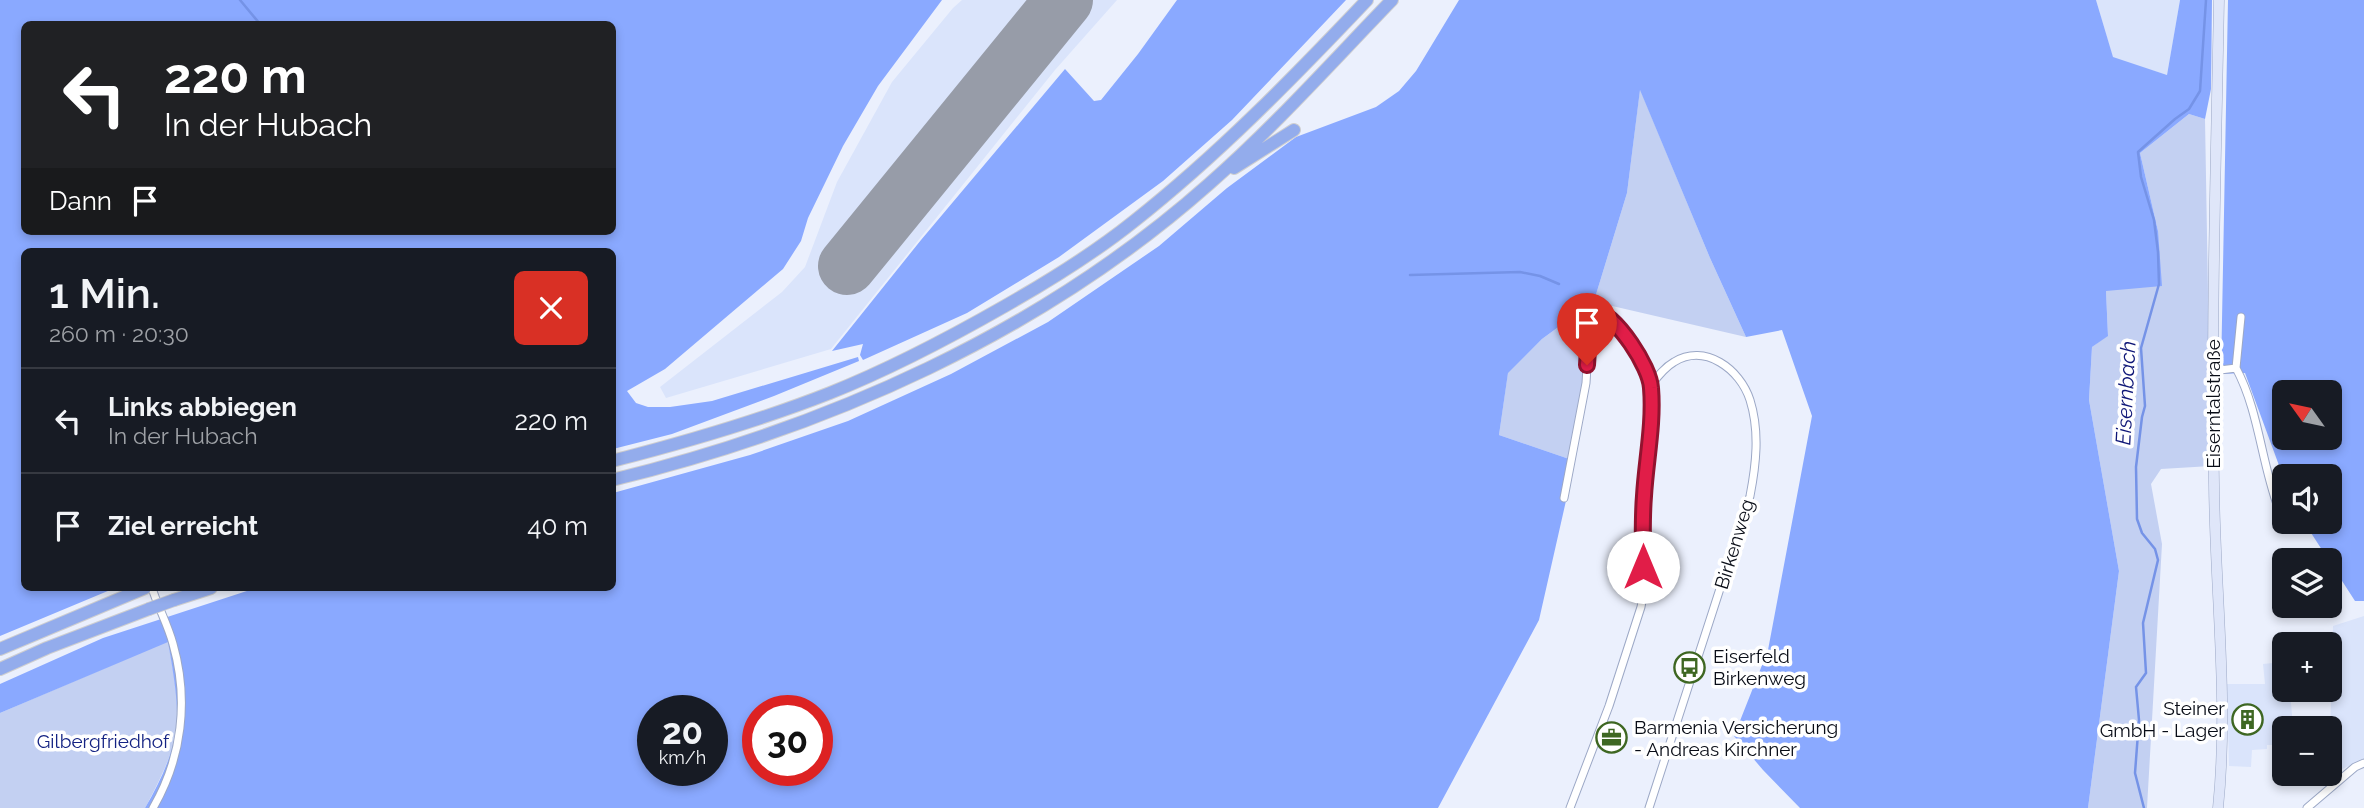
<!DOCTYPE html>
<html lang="de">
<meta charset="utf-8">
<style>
body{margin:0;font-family:Raleway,sans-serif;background:#242831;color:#f1f3f6;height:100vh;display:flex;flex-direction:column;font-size:26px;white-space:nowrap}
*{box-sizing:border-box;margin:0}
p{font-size:23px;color:#9ea1a6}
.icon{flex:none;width:38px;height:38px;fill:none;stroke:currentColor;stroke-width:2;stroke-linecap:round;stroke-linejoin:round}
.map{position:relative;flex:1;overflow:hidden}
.sheet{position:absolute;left:21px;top:248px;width:595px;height:343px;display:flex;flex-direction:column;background:#171b24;border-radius:10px;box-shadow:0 4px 10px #0003}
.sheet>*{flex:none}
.top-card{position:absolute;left:21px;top:21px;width:595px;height:214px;border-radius:10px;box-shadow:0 4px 10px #0003;background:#202124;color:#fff;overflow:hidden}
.needle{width:46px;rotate:303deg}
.controls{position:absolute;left:2272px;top:380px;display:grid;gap:14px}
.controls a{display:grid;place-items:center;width:70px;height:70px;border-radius:10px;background:#171b24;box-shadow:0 4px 10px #0003;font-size:35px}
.speed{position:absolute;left:637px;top:695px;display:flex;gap:14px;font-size:35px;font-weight:700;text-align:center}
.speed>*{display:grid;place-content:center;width:91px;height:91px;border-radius:50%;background:#171b24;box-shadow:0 4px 10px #0003;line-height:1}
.speed small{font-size:18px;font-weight:400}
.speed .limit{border:10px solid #d22;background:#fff;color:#111}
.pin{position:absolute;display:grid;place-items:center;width:60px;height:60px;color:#fff;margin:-72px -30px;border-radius:50% 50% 50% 0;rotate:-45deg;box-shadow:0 0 7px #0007}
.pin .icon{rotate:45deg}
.me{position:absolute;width:77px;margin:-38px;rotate:0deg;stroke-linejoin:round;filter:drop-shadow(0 0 5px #0008)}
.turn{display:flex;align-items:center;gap:24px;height:147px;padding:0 28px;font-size:32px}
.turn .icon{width:91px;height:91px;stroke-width:2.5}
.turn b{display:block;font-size:49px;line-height:60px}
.then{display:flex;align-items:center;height:66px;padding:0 28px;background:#0003;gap:14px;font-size:26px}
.round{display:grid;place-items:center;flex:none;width:74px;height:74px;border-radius:10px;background:#242831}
.summary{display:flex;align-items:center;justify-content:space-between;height:119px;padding:0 28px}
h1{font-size:42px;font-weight:600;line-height:52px}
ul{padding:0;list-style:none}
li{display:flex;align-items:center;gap:21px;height:105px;padding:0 28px;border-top:2px solid #363941}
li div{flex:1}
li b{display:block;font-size:26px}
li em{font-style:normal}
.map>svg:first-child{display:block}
.built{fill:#dae4fb}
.green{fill:#c3d0f2}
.forest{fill:#8aa9ff;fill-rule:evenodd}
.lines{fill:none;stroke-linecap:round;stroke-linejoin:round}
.stream{stroke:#7593e7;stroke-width:2.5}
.runway{stroke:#979ca8;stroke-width:58}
.minor-casing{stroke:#9ca8c6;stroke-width:9}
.secondary-casing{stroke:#9ca8c6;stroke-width:11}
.motorway-casing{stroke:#ceced0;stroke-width:14}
.minor{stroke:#fff;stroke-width:7}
.secondary{stroke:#dfe6f9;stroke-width:10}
.motorway{stroke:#93acec;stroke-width:12}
.motorway-bridge-casing{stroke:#ceced0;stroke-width:14;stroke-linecap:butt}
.motorway-bridge{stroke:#93acec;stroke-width:12}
.route-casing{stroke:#92132f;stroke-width:18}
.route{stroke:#e11d48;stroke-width:12}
.labels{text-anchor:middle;stroke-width:7;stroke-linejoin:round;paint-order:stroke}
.street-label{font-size:19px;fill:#080c16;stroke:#fff}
.poi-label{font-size:19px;fill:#080c16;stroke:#fff;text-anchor:start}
.park-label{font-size:19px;fill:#142383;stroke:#fff}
.water-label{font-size:21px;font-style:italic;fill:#0e1677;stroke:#fff}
</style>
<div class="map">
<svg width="2364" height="808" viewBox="0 0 2364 808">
<rect width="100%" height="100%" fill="#ebf0fd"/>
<path class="built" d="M962,0h155l-62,70 -224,279 -165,49 -6,-11 122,-95 23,-25 32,-85 55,-100 61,-74z
M2096,0h84l-13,75 -54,-17z
M2364,616v143l-37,17 2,-2 4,-148z
M2284,662v28h6l3,38h-9v17h-17v4l-15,1 -1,17 -22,-1 -2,-82h38l-2,-20z"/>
<path class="green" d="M1640,89l70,169 36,79 -151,-35 -20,159 -76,-26 9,-63 34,-33 52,-38 33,-108z
M2189,114l16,5 6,347 -50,3 -10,15 11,60 -15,264h-59l31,-237 -30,-171 3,-53 16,-12 -2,-44 52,-60 -18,-78z
M168,641c5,28 11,58 9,87 -2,22 -21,60 -32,80h-145v-95z"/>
<path class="forest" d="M0,0h942l-64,86 -35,60 -35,72 -7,23 -18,28 -118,100 -38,22 9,12 12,4h22l42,-6 146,-44 1,4 -85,35 -102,38 -59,15 -1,-197h-588v336h91l-115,48zM24,24h588v207h-588z
M1177,0h169l-114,120 -69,61 -104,76 -92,56 -104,47 -3,-5 3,-11 -31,7 89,-111 144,-171 29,32 7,-1 37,-46z
M1459,0h637l17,57 54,18 13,-75h32l-1,89 -6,30 -16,-5 -49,39 18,78 4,55 -56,5 2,45 -16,11 -3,53 30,171 -31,237h-288l-37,-38 -29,-34 34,-86 44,-234 -30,-86 -36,7 -36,-79 -70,-168 -13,103 -33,108 -52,38 -34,34 -9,62 76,26 -36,159 -101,188h-1293c14,-24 27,-51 31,-78 4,-23 -4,-65 -8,-88l-168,71v-29l103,-46 153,-50h356l1,-95 137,-38 98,-34 103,-47 97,-52 111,-76 68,-58 69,-51 80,-30 23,-16 17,-20zM653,710h59v60h-59zM758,710h59v60h-59z
M2228,0h136v601h-9l-51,-79h25v-46h-45v3l-39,-106 -24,1zM2284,392h45v46h-45z"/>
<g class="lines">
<path class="stream" d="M240,0l20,24
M1410,275l110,-3 20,4 19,8
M2144,808l-9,-35 4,-53 -3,-33 10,-14 -3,-50 15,-63 -3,-11 -13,-16 -5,-14 -1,-52 6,-50 3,-11 -4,-58 18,-64 -1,-32 -4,-32 -13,-43 -3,-25 37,-33 14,-10 11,-18 6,-91"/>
<path class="runway" d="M847,266l217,-266"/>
<defs>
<path id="minor" d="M2236,368l5,-51
M2212,371l24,-3c23,43 25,93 42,139
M1564,498l22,-115 4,-65 6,-7 11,4 10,10 22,31 12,29 -2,59 -5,54v92l-3,17 -32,99 -39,102
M152,588c6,19 16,37 21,56 16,56 9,114 -20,164
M1649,808l101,-312c6,-31 10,-64 0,-96 -10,-31 -45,-57 -76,-38 -9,5 -16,14 -23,23
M2307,808l48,-41 9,-4"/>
<path id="secondary" d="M2218,808c11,-106 -3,-217 -4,-324 -3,-161 2,-323 5,-484"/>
<path id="motorway" d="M1234,168l60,-38
M612,461c74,-19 147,-40 218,-68 60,-24 119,-55 175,-87 44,-25 88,-52 128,-84 85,-67 160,-144 234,-222
M612,480c217,-53 429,-147 597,-296 65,-57 123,-122 183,-184
M174,600l37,-12
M0,649l145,-61
M0,669l47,-21 102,-39"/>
</defs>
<use href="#minor" class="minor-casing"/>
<use href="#secondary" class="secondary-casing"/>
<use href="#motorway" class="motorway-casing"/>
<use href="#minor" class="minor"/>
<use href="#secondary" class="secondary"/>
<use href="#motorway" class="motorway"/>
<defs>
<path id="motorway-bridge" d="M149,609l25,-9"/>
</defs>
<use href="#motorway-bridge" class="motorway-bridge-casing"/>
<use href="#motorway-bridge" class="motorway-bridge"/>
</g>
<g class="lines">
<defs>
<path id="route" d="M1587,365l3,-47 6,-7c21,5 54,56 55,77 3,36 -5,73 -7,108 -2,24 -1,48 -1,71"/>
</defs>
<use href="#route" class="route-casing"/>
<use href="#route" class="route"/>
</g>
<defs>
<symbol id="bus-ring" viewBox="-11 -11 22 22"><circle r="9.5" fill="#fff" stroke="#3e6722" stroke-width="1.5"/><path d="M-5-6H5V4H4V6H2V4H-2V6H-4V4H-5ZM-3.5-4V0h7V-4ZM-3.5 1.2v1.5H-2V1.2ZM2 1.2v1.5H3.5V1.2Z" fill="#3e6722"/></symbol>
<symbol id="building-ring" viewBox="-11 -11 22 22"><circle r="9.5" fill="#fff" stroke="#3e6722" stroke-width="1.5"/><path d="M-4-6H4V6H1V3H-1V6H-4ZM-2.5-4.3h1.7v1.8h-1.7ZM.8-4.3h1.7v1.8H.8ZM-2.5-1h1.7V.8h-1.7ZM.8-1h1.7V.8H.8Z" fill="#3e6722"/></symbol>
<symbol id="office-ring" viewBox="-11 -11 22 22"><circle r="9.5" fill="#fff" stroke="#3e6722" stroke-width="1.5"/><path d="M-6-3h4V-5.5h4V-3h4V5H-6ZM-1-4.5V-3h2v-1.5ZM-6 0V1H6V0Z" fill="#3e6722"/></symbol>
</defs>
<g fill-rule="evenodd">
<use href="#bus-ring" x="1672" y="650" width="35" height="35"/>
<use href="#building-ring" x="2230" y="702" width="35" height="35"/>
<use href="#office-ring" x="1594" y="720" width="35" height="35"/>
</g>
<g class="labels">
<g class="street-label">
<text transform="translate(2213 404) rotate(-90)" y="7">Eiserntalstraße</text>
<text transform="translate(1734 544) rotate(-73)" y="7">Birkenweg</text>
</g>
<g class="poi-label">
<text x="1713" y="663">Eiserfeld<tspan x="1713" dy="22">Birkenweg</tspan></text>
<text x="2225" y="715" text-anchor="end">Steiner<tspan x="2225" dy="22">GmbH - Lager</tspan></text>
<text x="1634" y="734">Barmenia Versicherung<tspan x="1634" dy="22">- Andreas Kirchner</tspan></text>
</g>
<g class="park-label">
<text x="103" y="748">Gilbergfriedhof</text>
</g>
<g class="water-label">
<text transform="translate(2126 393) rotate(-87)" y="7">Eisernbach</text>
</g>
</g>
</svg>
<div class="controls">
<a><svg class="needle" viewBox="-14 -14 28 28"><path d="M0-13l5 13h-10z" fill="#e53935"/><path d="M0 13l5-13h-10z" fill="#9ea1a6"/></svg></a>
<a><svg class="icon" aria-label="sound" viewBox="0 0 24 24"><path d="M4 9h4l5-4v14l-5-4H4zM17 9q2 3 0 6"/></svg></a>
<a><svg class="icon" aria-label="layers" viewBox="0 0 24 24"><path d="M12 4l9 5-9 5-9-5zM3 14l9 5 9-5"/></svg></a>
<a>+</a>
<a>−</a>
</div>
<div class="speed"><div>20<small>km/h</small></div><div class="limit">30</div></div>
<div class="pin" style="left:1587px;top:365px;background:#d93025"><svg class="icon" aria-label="arrive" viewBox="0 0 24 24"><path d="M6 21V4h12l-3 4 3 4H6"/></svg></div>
<svg class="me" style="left:1643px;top:567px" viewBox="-20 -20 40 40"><circle r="19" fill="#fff"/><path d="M0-13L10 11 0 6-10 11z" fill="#e11d48"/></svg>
<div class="top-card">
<div class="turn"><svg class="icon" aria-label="left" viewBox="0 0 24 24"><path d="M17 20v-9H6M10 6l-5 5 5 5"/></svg><div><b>220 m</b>In der Hubach</div></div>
<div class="then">Dann<svg class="icon" aria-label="arrive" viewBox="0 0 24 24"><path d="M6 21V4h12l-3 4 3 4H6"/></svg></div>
</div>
<section class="sheet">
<div class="summary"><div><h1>1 Min.</h1><p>260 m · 20:30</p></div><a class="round" style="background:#d93025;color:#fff"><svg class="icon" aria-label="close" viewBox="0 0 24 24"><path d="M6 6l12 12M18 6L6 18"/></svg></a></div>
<ul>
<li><svg class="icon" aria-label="left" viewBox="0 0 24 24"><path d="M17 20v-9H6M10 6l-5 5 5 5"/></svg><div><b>Links abbiegen</b><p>In der Hubach</p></div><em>220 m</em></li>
<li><svg class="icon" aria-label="arrive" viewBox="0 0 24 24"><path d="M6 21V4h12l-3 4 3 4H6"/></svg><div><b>Ziel erreicht</b></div><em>40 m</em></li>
</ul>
</section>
</div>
